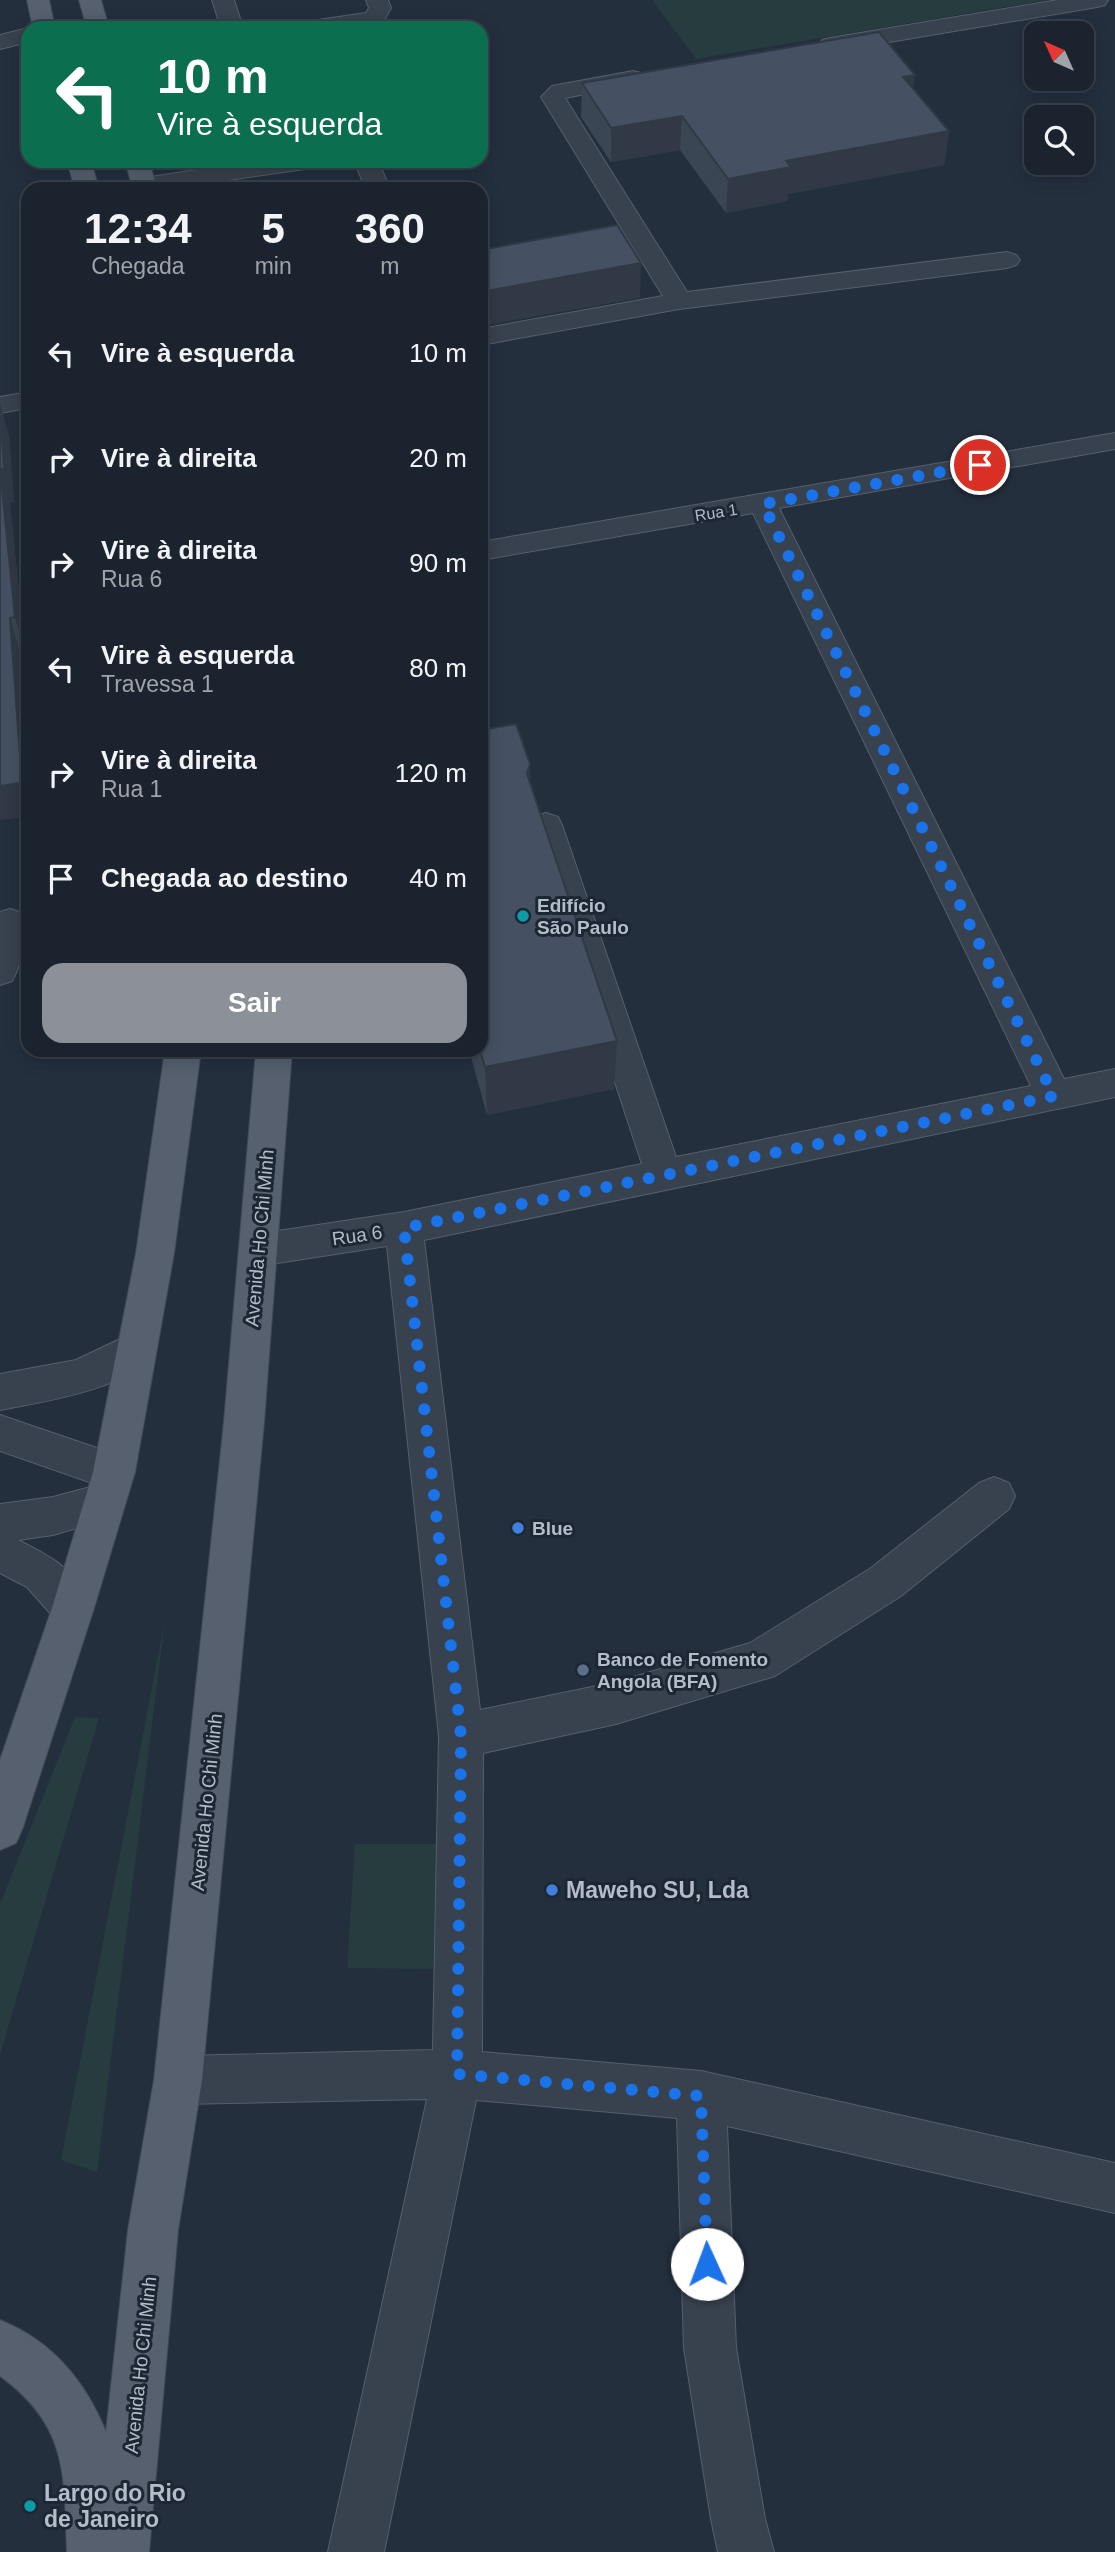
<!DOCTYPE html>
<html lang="pt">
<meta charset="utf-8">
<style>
body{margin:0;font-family:Arial,sans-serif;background:#282f3a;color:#f1f3f6;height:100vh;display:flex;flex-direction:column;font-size:26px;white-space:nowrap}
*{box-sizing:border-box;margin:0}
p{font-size:23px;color:#a0a4aa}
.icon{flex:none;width:38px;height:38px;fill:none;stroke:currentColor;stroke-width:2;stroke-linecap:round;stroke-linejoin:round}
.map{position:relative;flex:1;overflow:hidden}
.drawer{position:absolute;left:21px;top:182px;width:467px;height:875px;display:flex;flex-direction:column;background:#1b232e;border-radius:21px;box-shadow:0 4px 18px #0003,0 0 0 2px #39404a}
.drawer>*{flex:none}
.guide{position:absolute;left:21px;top:21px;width:467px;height:147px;border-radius:21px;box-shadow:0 4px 18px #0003,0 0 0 2px #39404a;background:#0b6e4f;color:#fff;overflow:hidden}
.needle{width:46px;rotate:315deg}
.buttons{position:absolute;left:1024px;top:21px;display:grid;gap:14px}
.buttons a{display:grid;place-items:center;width:70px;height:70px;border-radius:14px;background:#1b232e;box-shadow:0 4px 18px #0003,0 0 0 2px #39404a;font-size:35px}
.pin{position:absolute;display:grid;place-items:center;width:60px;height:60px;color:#fff;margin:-30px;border:4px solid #fff;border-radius:50%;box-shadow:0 2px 7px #0007}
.me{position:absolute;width:77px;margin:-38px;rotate:358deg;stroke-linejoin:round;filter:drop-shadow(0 0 5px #0008)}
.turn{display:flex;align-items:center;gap:24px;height:147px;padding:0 21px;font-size:32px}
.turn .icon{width:91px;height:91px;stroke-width:2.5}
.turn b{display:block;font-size:49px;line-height:60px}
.eta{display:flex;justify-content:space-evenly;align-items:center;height:119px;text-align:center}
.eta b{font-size:42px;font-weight:700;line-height:49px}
.cta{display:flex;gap:14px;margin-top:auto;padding:14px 21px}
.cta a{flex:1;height:80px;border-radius:21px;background:#8c9099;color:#fff;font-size:28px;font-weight:700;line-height:80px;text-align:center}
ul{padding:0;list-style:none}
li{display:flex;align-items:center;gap:21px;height:105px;padding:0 21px}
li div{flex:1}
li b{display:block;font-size:26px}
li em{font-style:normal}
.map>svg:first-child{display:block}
.green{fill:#263c3f}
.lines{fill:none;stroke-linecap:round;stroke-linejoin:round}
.minor-casing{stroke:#565f6c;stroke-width:2}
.major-casing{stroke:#414a57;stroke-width:2}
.minor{fill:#38414e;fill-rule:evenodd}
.major{fill:#56606e;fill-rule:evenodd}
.wall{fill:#3b4654}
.shaded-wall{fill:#303945}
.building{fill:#455162;stroke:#303945;stroke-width:2}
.route{stroke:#1a73e8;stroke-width:12;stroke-dasharray:0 21.6}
.culture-dot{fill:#0f9aa8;stroke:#1d2633;stroke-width:2.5}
.shop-dot{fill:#3f7fe0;stroke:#1d2633;stroke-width:2.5}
.service-dot{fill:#5c6f8a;stroke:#1d2633;stroke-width:2.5}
.labels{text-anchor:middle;stroke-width:6;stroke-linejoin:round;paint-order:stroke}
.far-street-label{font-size:16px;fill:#b4bcc9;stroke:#1d2633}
.poi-label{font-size:19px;font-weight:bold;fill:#b4bcc9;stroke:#1d2633;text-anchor:start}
.street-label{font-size:19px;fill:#b4bcc9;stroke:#1d2633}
.near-poi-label{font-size:23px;font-weight:bold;fill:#b4bcc9;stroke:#1d2633;text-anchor:start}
</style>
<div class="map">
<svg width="1115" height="2552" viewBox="0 0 1115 2552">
<rect width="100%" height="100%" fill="#242f3e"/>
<path class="green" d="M652,0h395l-351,59z
M165,1620l-68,552 -36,-12z
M75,1717l24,1 -99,337v-151z
M355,1844h83l-5,125 -86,-1z"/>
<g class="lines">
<defs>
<path id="minor" d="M212,0h22l9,28h-22z
M366,0h22l3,8 -8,14 -23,6h-60l3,-5 8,-2 55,-8 3,-5z
M1058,0h50l-3,5 -8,2 -267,45 -8,-2 -3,-5 3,-5 8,-2z
M28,28v14l-28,7v-14z
M633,71l8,2 3,5 -3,5 -76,15 122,194 320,-40 9,3 4,5 -4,5 -9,3 -328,41 -198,36v-16l182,-33 -122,-199 11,-11z
M255,161h69l-3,5 -9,2 -146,21h-31l-3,-4 3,-5 9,-2z
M354,161h24l12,28h-24z
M28,392v16l-28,5v-16z
M1115,433v16l-336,59 285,571 51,-10v28l-691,143 56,470 136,-28 134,-39 121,-75 108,-85 15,-6 15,6 6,13 -6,13 -108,87 -126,80 -159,48 -133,29 -1,299 219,19 414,92v50l-388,-87 9,222 29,171 9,33h-56l-7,-33 -27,-171 -7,-230 -201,-18 -92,452h-56l99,-453 -249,5 -17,-7 -7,-17 7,-17 17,-7 255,-6 6,-314 -52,-490 -129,20 -13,-5 -6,-11 6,-11 13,-5 146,-22 238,-48 -112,-339 4,-8 12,-4 12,4 4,8 114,332 355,-71 -278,-573 -272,47v-18z
M10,909l12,4c9,17 -1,52 -10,68l-12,4v-73z
M137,1331l14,5 6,12c-19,40 -116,54 -157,62v-36l76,-14z
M0,1415l129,44 6,13 -6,13 -10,4 7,13 -6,13 -67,20 -35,5c34,17 60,31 76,68l-6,14 -15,6 -15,-6 -31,-35 -27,-14v-69l53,-7 45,-12 -98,-34z"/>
<path id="major" d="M27,0h22l6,28h-22z
M79,0h22l8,28h-22z
M67,161h24l8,28h-24z
M125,161h24l8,28h-24z
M165,1050h36l-27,203 -39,219 -41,136 -71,219 -7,16 -16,7v-90l52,-152 41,-136 43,-219z
M256,1050h36l-28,372 -62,658 -24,150 -29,322h-82c-3,-76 2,-126 -67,-176v-56c52,21 85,60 106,112l22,-202 26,-150 70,-658z"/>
</defs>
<use href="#minor" class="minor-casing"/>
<use href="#major" class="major-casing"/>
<use href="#minor" class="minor"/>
<use href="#major" class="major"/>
</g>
<path class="wall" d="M582,83l331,5 36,43 -5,34 -156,29 -1,7 -61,12 -46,-63 -69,12 -30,-45z
M9,435l5,67 -4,1 15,148 -5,1 8,108v56l-28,4z
M531,787l83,302 -127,26 -18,-65h12z"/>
<path class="shaded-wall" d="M915,75l-5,33 -7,-31z
M682,116l-2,34 -69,12v-34z
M949,131l-5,34 -156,29 -1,7 -61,12 2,-34 58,-18z
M641,263l-1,35 -159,28v-34z
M0,403l9,32 5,67 -4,1 15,148 -10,-34 -15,-148z
M10,618l10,34 8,108v56l-28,4v-34z
M530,764l1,53 -4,-43z
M617,1041l-3,48 -127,26 -2,-48z"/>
<path class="building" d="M879,32l36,43 -12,2 46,54 -163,30 5,6 -63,12 -46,-63 -71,12 -29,-45z
M617,225l24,38 -160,29v-42z
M0,410l4,58 -4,1 15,148 -5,1 12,165 -22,3z
M516,724l14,40 -3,10 90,267 -132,26 -5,-17h1v-320z"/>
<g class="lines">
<path class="route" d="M707,2264l-6,-168 -244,-22 4,-338 -57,-508 650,-132 -291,-592 217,-39"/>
</g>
<g class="culture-dot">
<circle cx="523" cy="916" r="7"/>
<circle cx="30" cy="2506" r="7"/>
</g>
<g class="shop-dot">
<circle cx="518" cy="1528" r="7"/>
<circle cx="552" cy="1890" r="7"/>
</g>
<circle class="service-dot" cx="583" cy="1670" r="7"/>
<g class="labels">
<g class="far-street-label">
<text transform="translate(716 512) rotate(-9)" y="6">Rua 1</text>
</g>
<g class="poi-label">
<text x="537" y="912">Edifício<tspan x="537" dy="22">São Paulo</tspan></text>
<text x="532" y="1535">Blue</text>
<text x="597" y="1666">Banco de Fomento<tspan x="597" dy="22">Angola (BFA)</tspan></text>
</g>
<g class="street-label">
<text transform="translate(357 1235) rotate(-8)" y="7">Rua 6</text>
<text transform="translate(259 1238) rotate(-85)" y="7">Avenida Ho Chi Minh</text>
<text transform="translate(206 1802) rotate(-84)" y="7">Avenida Ho Chi Minh</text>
<text transform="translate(140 2365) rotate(-84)" y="7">Avenida Ho Chi Minh</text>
</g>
<g class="near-poi-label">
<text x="566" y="1898">Maweho SU, Lda</text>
<text x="44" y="2501">Largo do Rio<tspan x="44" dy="26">de Janeiro</tspan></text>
</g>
</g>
</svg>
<div class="buttons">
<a><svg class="needle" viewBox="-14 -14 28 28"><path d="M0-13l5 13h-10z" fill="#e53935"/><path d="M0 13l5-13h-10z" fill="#a0a4aa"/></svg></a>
<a><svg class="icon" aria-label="search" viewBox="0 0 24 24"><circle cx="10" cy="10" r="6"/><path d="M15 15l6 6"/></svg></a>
</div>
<div class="pin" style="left:980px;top:465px;background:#d93025"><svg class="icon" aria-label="arrive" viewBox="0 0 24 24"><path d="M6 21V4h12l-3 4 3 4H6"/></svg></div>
<svg class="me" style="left:707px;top:2264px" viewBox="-20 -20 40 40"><circle r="19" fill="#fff"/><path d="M0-13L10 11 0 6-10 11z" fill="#1a73e8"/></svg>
<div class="guide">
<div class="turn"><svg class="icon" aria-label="left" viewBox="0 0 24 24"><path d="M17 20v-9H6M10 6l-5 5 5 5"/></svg><div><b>10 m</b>Vire à esquerda</div></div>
</div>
<section class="drawer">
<div class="eta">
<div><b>12:34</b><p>Chegada</p></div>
<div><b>5</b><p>min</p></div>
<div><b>360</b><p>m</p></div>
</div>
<ul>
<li><svg class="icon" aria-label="left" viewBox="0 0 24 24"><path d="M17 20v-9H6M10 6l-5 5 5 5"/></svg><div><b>Vire à esquerda</b></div><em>10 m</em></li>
<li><svg class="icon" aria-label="right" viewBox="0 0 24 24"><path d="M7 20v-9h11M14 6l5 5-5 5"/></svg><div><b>Vire à direita</b></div><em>20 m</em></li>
<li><svg class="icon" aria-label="right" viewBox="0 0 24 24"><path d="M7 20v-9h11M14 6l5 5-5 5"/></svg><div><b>Vire à direita</b><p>Rua 6</p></div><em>90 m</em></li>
<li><svg class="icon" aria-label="left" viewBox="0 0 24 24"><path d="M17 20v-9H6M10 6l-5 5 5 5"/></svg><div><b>Vire à esquerda</b><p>Travessa 1</p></div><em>80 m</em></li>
<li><svg class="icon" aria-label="right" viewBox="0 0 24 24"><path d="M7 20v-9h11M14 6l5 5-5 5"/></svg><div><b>Vire à direita</b><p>Rua 1</p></div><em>120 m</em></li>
<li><svg class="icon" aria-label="arrive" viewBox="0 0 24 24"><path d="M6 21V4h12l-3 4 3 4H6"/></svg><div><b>Chegada ao destino</b></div><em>40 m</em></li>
</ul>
<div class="cta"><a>Sair</a></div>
</section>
</div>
